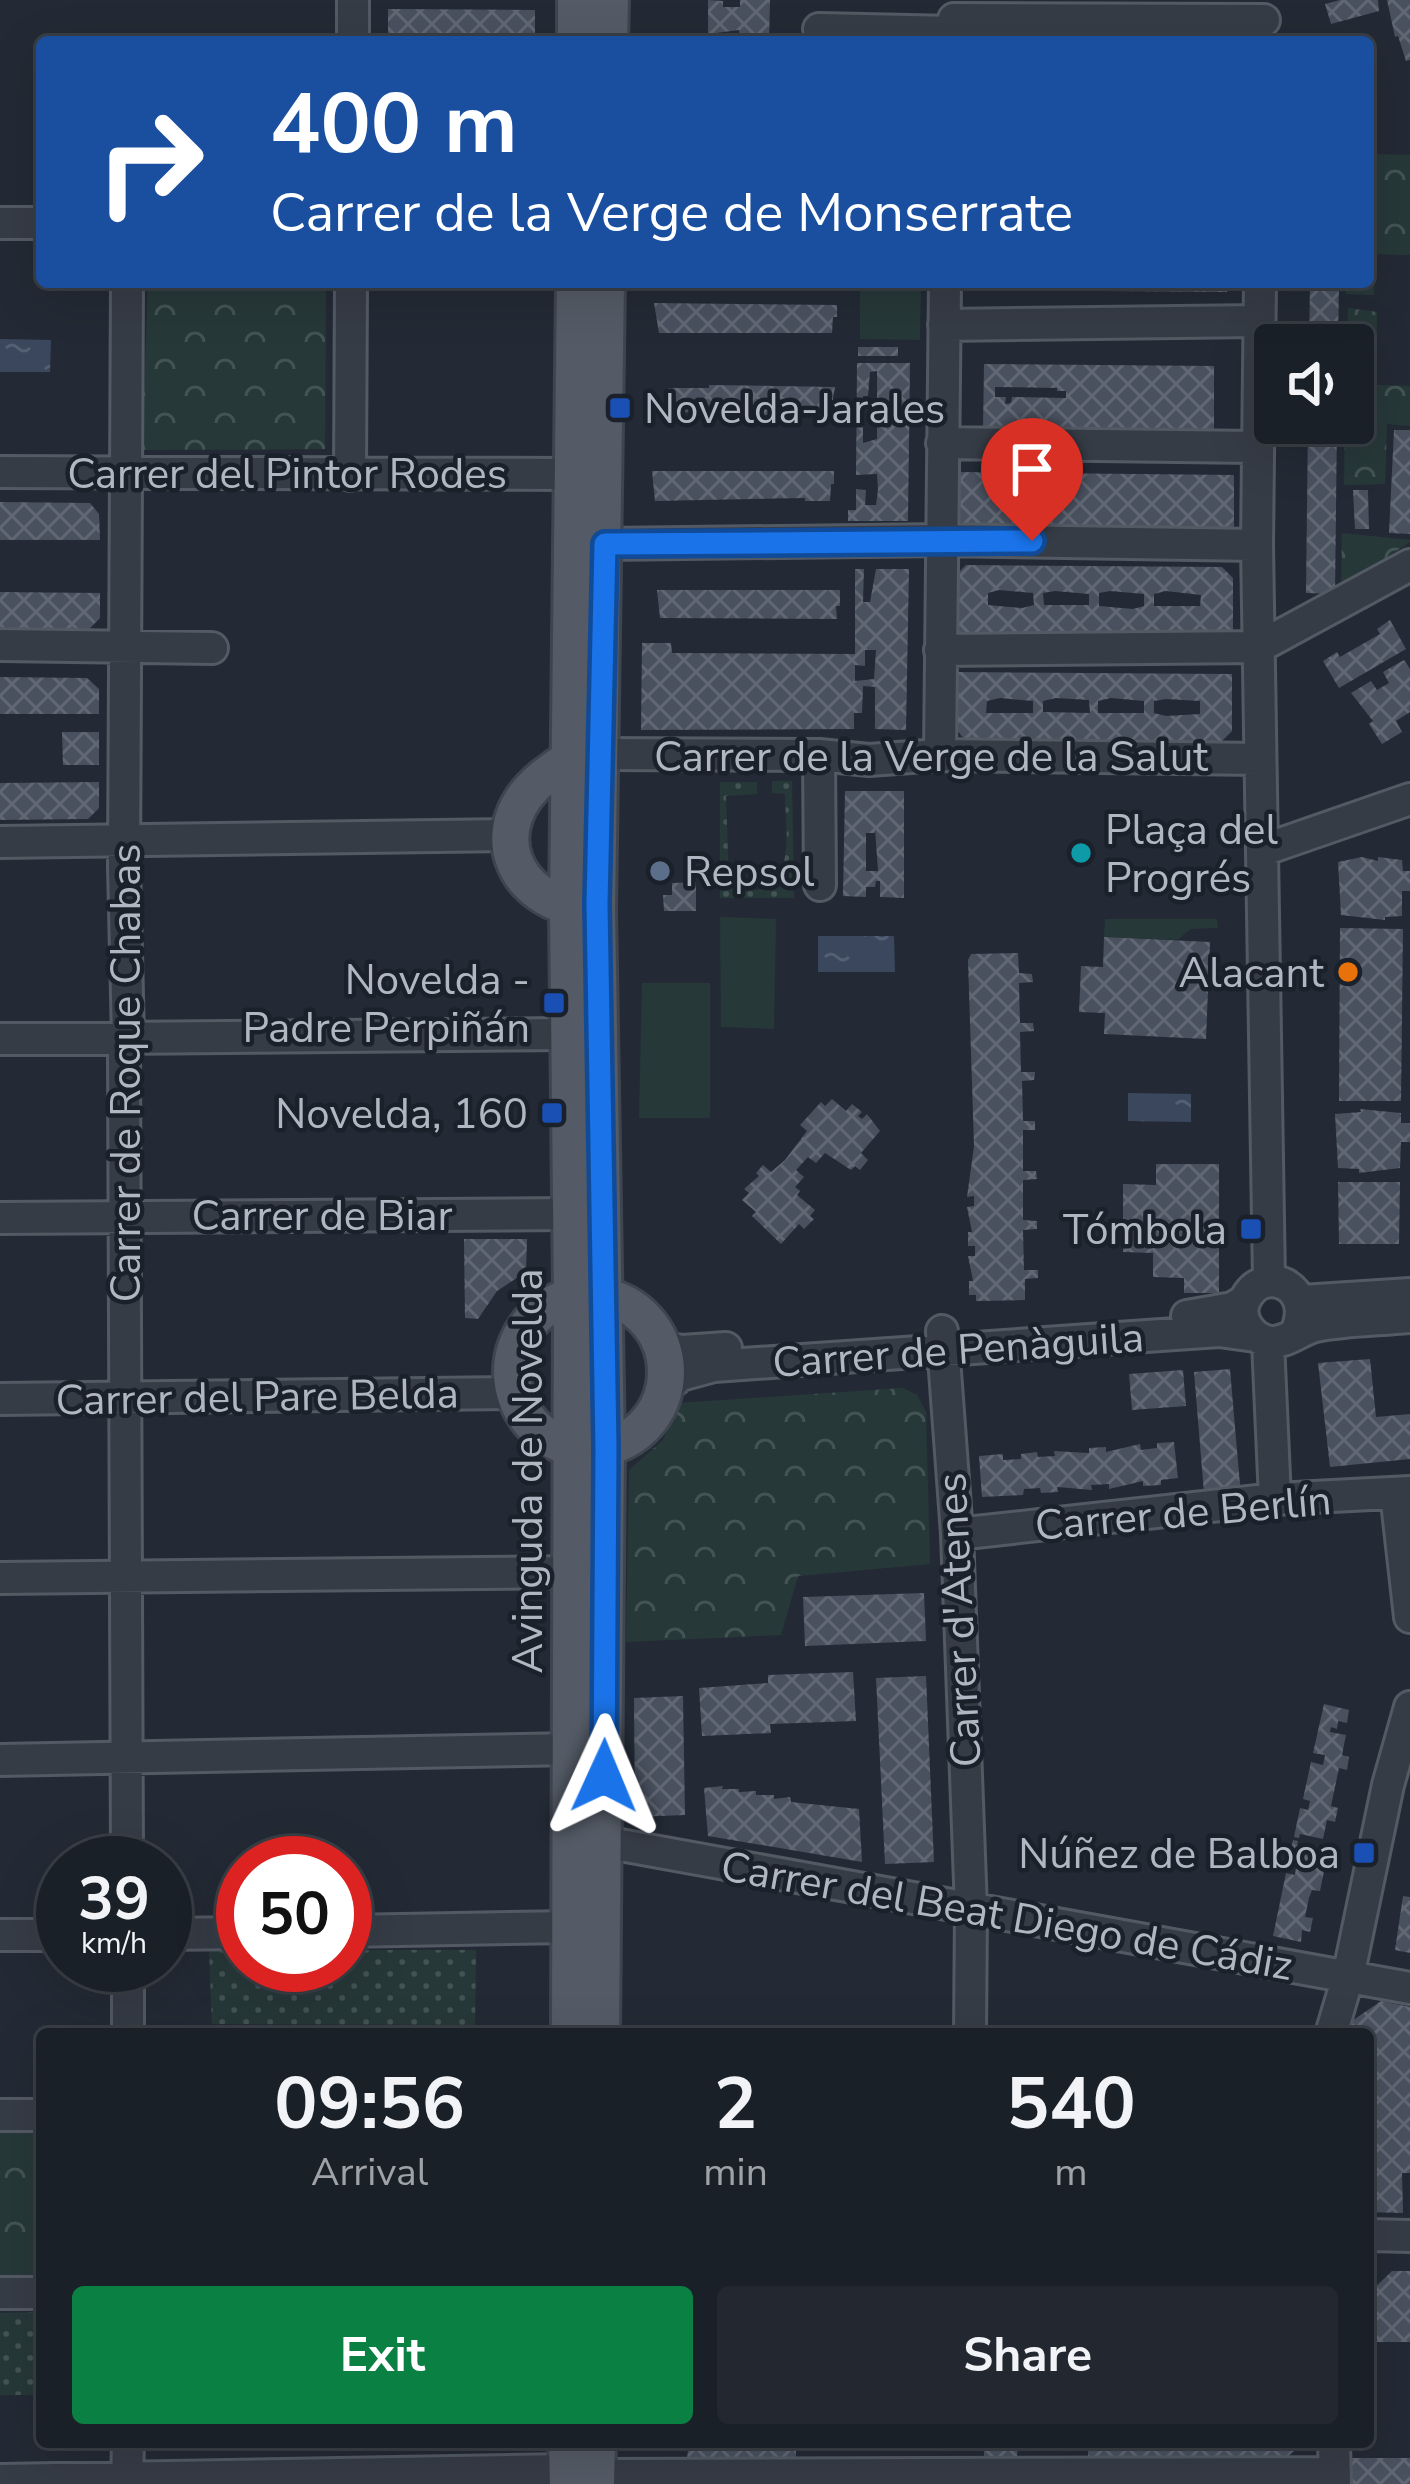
<!DOCTYPE html>
<meta charset="utf-8">
<style>
body{margin:0;font-family:"Nunito Sans",sans-serif;background:#232830;color:#f1f3f6;height:100vh;display:flex;flex-direction:column;font-size:45px;white-space:nowrap}
*{box-sizing:border-box;margin:0}
p{font-size:39px;color:#9fa3a8}
.icon{flex:none;width:66px;height:66px;fill:none;stroke:currentColor;stroke-width:2;stroke-linecap:round;stroke-linejoin:round}
.map{position:relative;flex:1;overflow:hidden}
.panel{position:absolute;left:36px;top:2028px;width:1338px;height:420px;display:flex;flex-direction:column;background:#1a2028;border-radius:12px;box-shadow:0 12px 48px #0002,0 0 0 3px #383e45}
.panel>*{flex:none}
.top-card{position:absolute;left:36px;top:36px;width:1338px;height:252px;border-radius:12px;box-shadow:0 12px 48px #0002,0 0 0 3px #383e45;background:#1a4fa0;color:#fff;overflow:hidden}
.controls{position:absolute;left:1254px;top:324px;display:grid;gap:24px}
.controls a{display:grid;place-items:center;width:120px;height:120px;border-radius:12px;background:#1a2028;box-shadow:0 12px 48px #0002,0 0 0 3px #383e45;font-size:60px}
.speed{position:absolute;left:36px;top:1836px;display:flex;gap:24px;font-size:60px;font-weight:700;text-align:center}
.speed>*{display:grid;place-content:center;width:156px;height:156px;border-radius:50%;background:#1a2028;box-shadow:0 12px 48px #0002,0 0 0 3px #383e45;line-height:1}
.speed small{font-size:30px;font-weight:400}
.speed .limit{border:18px solid #d22;background:#fff;color:#111}
.pin{position:absolute;display:grid;place-items:center;width:102px;height:102px;color:#fff;margin:-123px -51px;border-radius:50% 50% 50% 0;rotate:-45deg;box-shadow:0 0 12px #0007}
.pin .icon{rotate:45deg}
.me{position:absolute;width:132px;margin:-66px;rotate:1deg;stroke-linejoin:round;filter:drop-shadow(0 0 9px #0008)}
.turn{display:flex;align-items:center;gap:42px;height:252px;padding:0 36px;font-size:54px}
.turn .icon{width:156px;height:156px;stroke-width:2.5}
.turn b{display:block;font-size:84px;line-height:102px}
.eta{display:flex;justify-content:space-evenly;align-items:center;height:204px;text-align:center}
.eta b{font-size:72px;font-weight:700;line-height:84px}
.cta{display:flex;gap:24px;margin-top:auto;padding:24px 36px}
.cta a{flex:1;height:138px;border-radius:12px;background:#0b8043;color:#fff;font-size:48px;font-weight:700;line-height:138px;text-align:center}
.cta a+a{background:#232830;color:#f1f3f6}
.map>svg:first-child{display:block}
.grass{fill:#273839}
.park{fill:url(#park-crowns)}
.garden{fill:url(#garden-dots)}
.water{fill:url(#water-ripples)}
.building{fill:url(#building-cross-hatch);fill-rule:evenodd}
.lines{fill:none;stroke-linecap:round;stroke-linejoin:round}
.minor-casing{stroke:#535a64;stroke-width:36}
.major-casing{stroke:#3f454f;stroke-width:42}
.minor{stroke:#363c46;stroke-width:30}
.major{stroke:#545b66;stroke-width:36}
.route-casing{stroke:#114b97;stroke-width:30}
.route{stroke:#1a73e8;stroke-width:21}
.transit-dot{fill:#1a4fb4;stroke:#1b212b;stroke-width:4.5}
.culture-dot{fill:#0f9aa8;stroke:#1b212b;stroke-width:4.5}
.service-dot{fill:#5c6f8a;stroke:#1b212b;stroke-width:4.5}
.food-dot{fill:#e8710a;stroke:#1b212b;stroke-width:4.5}
.labels{text-anchor:middle;stroke-width:9;stroke-linejoin:round;paint-order:stroke}
.poi-label{font-size:42px;fill:#b0b7c2;stroke:#1b212b;text-anchor:end}
.street-label{font-size:42px;fill:#b0b7c2;stroke:#1b212b}
</style>
<div class="map">
<svg width="1410" height="2484" viewBox="0 0 1410 2484">
<defs>
<pattern id="park-crowns" width="20" height="18" patternUnits="userSpaceOnUse" patternTransform="scale(3)"><rect width="20" height="18" fill="#273839"/><path d="M2 6a3 3 0 1 1 6 0M12 15a3 3 0 1 1 6 0" fill="none" stroke="#445354"/></pattern>
<pattern id="garden-dots" width="8" height="8" patternUnits="userSpaceOnUse" patternTransform="scale(3)"><rect width="8" height="8" fill="#273839"/><path d="M2 2h.1M6 6h.1" fill="none" stroke="#445354" stroke-width="1.8" stroke-linecap="round"/></pattern>
<pattern id="water-ripples" width="26" height="14" patternUnits="userSpaceOnUse" patternTransform="scale(3)"><rect width="26" height="14" fill="#3a475d"/><path d="M2 4q2-2 4 0t4 0M15 11q2-2 4 0t4 0" fill="none" stroke="#545f73"/></pattern>
<pattern id="building-cross-hatch" width="8" height="8" patternUnits="userSpaceOnUse" patternTransform="scale(3)"><rect width="8" height="8" fill="#49515f"/><path d="M0 0l8 8M0 8l8-8" fill="none" stroke="#616874"/></pattern>
</defs>
<rect width="100%" height="100%" fill="#232a35"/>
<path class="grass" d="M860,282h61l-1,58 -60,-1z
M720,917l56,2 -2,110 -53,-2z
M1105,919h112l1,9 -27,1 -14,11 -73,-3z
M642,983h68v135h-71z"/>
<path class="park" d="M1368,154l42,1v100l-35,-1 -1,41 -28,-1v-12h22z
M148,282h178l-1,167 -183,1z
M1348,308l29,4v56l-24,-1v-22h-6z
M1353,384l57,2v40l-23,-2 -2,60 -41,1 1,-62h8z
M1342,533l68,7v2l-69,45z
M903,1388l14,7 9,17 4,152 -132,12 -17,59 -155,7 3,-172 34,-30 15,-37z
M42,2131v151h-42v-150z"/>
<path class="garden" d="M772,781h20l2,117h-74v-116h37v12l-31,2 3,87c8,7 16,9 27,7 41,-6 29,-67 29,-96l-13,-1z
M345,1950h131l-1,75 -263,-1 -3,-73h34v14h102z
M42,2312v83h-42v-82z"/>
<path class="water" d="M0,339l51,1 -1,32h-50z
M818,936h76l1,36h-77z
M1128,1093l63,1v28l-63,-1z"/>
<path class="building" d="M708,0l15,1v6h17v-7h30l-1,42h-29l-1,-12 -31,4z
M1340,0h38l1,11 -48,13 -6,-20z
M1387,0h23v60l-4,1 -8,-25 -3,1z
M388,9l147,1v32h-147z
M972,282h255v10l-255,-2z
M1310,282h29l-1,63h-29z
M654,303l183,2v12h-4l-1,16h-173z
M858,347h40v9h-40z
M857,363h53l-2,158h-60v-11h8v-21l10,1 -1,15h11l2,-15 -1,-16 -21,1zM877,371v68l-14,4v-47h5l2,-24z
M984,364l230,2v65l-231,-2zM995,387l62,1v3h9v7l-54,-1 -1,6 -6,1 1,-7h-11z
M709,385l126,2 -3,18 7,1 1,6 -9,4 -25,1v-4l-59,3v-3l-78,-1 -1,-24h41z
M1308,423h29l-2,171 -29,-1z
M1394,430h16v104l-21,-1z
M652,471h182v13h-3l-1,17h-25v-3l-150,3z
M956,472l278,3v54l-267,-1 -11,-10z
M1353,490h15l1,39h-14z
M0,502l90,1 9,11 1,26h-100z
M966,565l256,2 11,11v57l-278,-3v-56zM999,590l34,3 1,12 -12,3 -34,-3v-12zM1055,591l34,3v11h-45l-1,-12zM1110,591l34,3v12l-11,3 -34,-3v-13zM1166,591l35,4 -1,11h-46v-12z
M855,569h9l-1,33h7l6,-33h33l-3,161 -31,-1v-42l-12,-1 -1,27h-8v16l-213,1 1,-87h29l1,10 183,1zM865,650h11l-2,29 -19,2v-16l10,1z
M657,590h183v16h-4l1,13 -177,-1z
M0,592l100,1v25l-11,11h-89z
M1390,620l16,29 -67,39 -16,-27 14,-9 3,5 40,-23 -3,-5z
M1404,660l6,9v43l-14,9 6,11 -20,12 -13,-20 4,-3 -22,-28 20,-12 6,9 12,-7 -6,-11z
M955,672l277,2v57l-11,11 -256,-2 -10,-12zM1000,698l33,3v12h-47l1,-12zM1056,698l33,2 1,13 -47,-1v-11zM1111,698l33,3v12h-46v-12zM1166,699l34,2v13l-34,2 -12,-3v-12z
M0,677l87,1 12,11v25h-99z
M62,732h37v33h-36z
M99,782v26l-11,11 -88,1v-37z
M845,791h59v107l-24,-1v-16h-4l-1,6h-9v10l-23,-1zM875,829l3,42h-12v-38h10z
M1362,857l16,4v-4l24,3 1,11h7v20h-8v25l-17,1v3l-44,-5 -3,-53z
M696,882v29h-32l-1,-16h9v-12z
M1340,928l63,1 -2,172h-62z
M1104,937l106,5 -4,97 -102,-5 1,-21 -26,-1 2,-46 22,1z
M1018,953l1,20 13,1 1,8 -14,1 1,40h13l1,8 -14,1 1,40h14l-1,8 -12,1 1,40h12v9h-12v41h13l1,8 -14,1v40l14,1v8l-14,1 1,40h14v8l-13,1v21l-49,1v-6h-7v-14h4l-5,-25h7v-10h-7v-14h4l-5,-25 7,-1v-10l-7,1 7,-51 -6,-186 3,-6z
M832,1099l14,12 6,-7 10,8 -4,4 4,3 5,-5 13,17 -19,22 7,7 -8,10 -5,-4 -4,4 -26,-17 -9,10 -8,-6 -12,13 8,7 -9,10 5,4 -3,4 18,15 -5,6 4,3 -10,10 -5,-5 -18,20 -29,-28 4,-4 -14,-12 7,-7 -5,-4 15,-13 -3,-3 7,-8 8,7 14,-12 22,-29 -7,-6 21,-23 4,4z
M1360,1109l41,4v10h9v19h-9l-1,26 -41,5v-4l-21,-1 -3,-54 26,-2z
M1156,1164h63v129h-35v-15l-31,-1v-24l-30,-1v-68l33,1z
M1338,1182h62l-1,62h-60z
M464,1239h63l-1,33 -29,19 -19,28 -13,-1z
M1370,1359l6,58 34,-3v45l-80,8 -12,-104z
M1230,1369l10,116 -36,8 -10,-121z
M1183,1370l3,36 -54,4 -3,-36z
M1174,1442l4,36 -17,2v5l-18,1v-5l-34,8v-5l-18,1 1,5 -35,-3 1,5 -17,1 -1,-5 -16,1 -1,6 -41,2 -3,-41 24,-2v6l18,-1v-5l16,-2 1,5 17,-1 -1,-5 35,2v-5l17,-1v5l34,-8 1,6 16,-2v-5z
M924,1593l2,48 -121,5 -2,-49z
M853,1672l3,49 -86,3 1,9 -69,3 -3,-48 69,-5v-8z
M926,1676l8,186 -49,2 -9,-186z
M683,1696l2,119 -50,2 -1,-119z
M1324,1704l25,6 -2,13 -9,-2 -1,8 -6,-2 -1,5 16,3 -4,20 7,2 -2,13 -8,-2 -8,38 7,2 -3,14 -8,-2 -4,19 -23,-5 -1,4 -5,-1 6,-29 8,2 2,-9 -7,-2 8,-37 12,3 2,-10 -12,-2z
M723,1786l-1,3h17v3l17,-1v4h18v4l16,-2 1,5 68,7 3,53 -154,-26 -4,-48z
M1293,1840l5,1 -1,4 24,2 -2,8 8,2 -7,34 -8,-1 -3,8 -4,19 8,1 -3,14 -8,-2 -1,12 -28,-6 13,-63 9,2 1,-8 -8,-2z
M1403,1896l7,1v56l-15,-3z
M1381,2001l29,6v166h-8l1,40 -35,-1v-178h-22v-9z
M1392,2271h18v71h-42v-48z
M689,2442h107v16h-109z
M984,2442h34l-1,16h-33z
M1088,2442h216l-18,16h-198z
M1348,2458h62v26h-62z"/>
<g class="lines">
<defs>
<path id="minor" d="M954,19l310,1
M819,29l135,3
M353,42v-42
M0,223h42
M127,282l-3,584 4,173 -4,13 3,811
M1260,282l-3,263 12,736
M944,325l315,-4
M942,443l315,4
M0,472l575,2
M350,475l1,-193
M605,544l337,-4 315,5
M0,645l212,3
M940,650l319,-3 151,-82
M601,754l218,1 50,5 71,-5 320,4
M819,755l1,130
M940,755l5,-473
M0,842l510,-7
M1263,850l147,-51
M0,1039l569,-5
M0,1218l571,-4
M1302,1301l108,-7
M1187,1316l46,-8 11,-7
M942,1331l15,203 14,375 -1,125
M1296,1332c21,-46 -33,-70 -51,-32 -9,18 7,40 26,42 15,1 29,-12 44,-16 30,-6 64,-6 95,-9
M1268,1342l7,157
M663,1348l20,3 43,-3
M666,1387l15,-12 33,-9 505,-35 36,5
M0,1399l513,-6
M1396,1493l14,124
M957,1534l318,-35 135,-7
M0,1578l572,-6
M0,1760l572,-11
M604,1842l806,146
M345,1931l226,-4
M165,1934l78,-1
M0,1935h63
M128,2034v-69
M1331,2034l17,-57 40,-192 22,-78
M0,2115h42
M1368,2235l42,1
M0,2293h42
M1334,2442l1,42
M596,2475l739,-2
M0,2480l568,-10
M127,2484l1,-42"/>
<path id="major" d="M576,42v-42
M609,42l1,-42
M585,756c-18,2 -26,10 -41,21 -62,49 -33,126 43,132
M512 1372a77 77 0 1 1 154 0a77 77 0 1 1-154 0Z
M570,2034l2,-739 -4,-387 7,-626
M601,2034l5,-586 -9,-538 9,-628
M567,2442l1,42
M596,2484l1,-42"/>
</defs>
<use href="#minor" class="minor-casing"/>
<use href="#major" class="major-casing"/>
<use href="#minor" class="minor"/>
<use href="#major" class="major"/>
</g>
<g class="lines">
<defs>
<path id="route" d="M604,1776l2,-328 -9,-544 8,-360 427,-3"/>
</defs>
<use href="#route" class="route-casing"/>
<use href="#route" class="route"/>
</g>
<g class="transit-dot">
<rect x="608" y="396" width="24" height="24" rx="6"/>
<rect x="542" y="991" width="24" height="24" rx="6"/>
<rect x="540" y="1101" width="24" height="24" rx="6"/>
<rect x="1239" y="1217" width="24" height="24" rx="6"/>
<rect x="1352" y="1841" width="24" height="24" rx="6"/>
</g>
<circle class="culture-dot" cx="1081" cy="853" r="12"/>
<circle class="service-dot" cx="660" cy="871" r="12"/>
<circle class="food-dot" cx="1348" cy="972" r="12"/>
<g class="labels">
<g class="poi-label">
<text x="644" y="423" text-anchor="start">Novelda-Jarales</text>
<text x="1105" y="844" text-anchor="start">Plaça del<tspan x="1105" dy="48">Progrés</tspan></text>
<text x="684" y="886" text-anchor="start">Repsol</text>
<text x="1324" y="987">Alacant</text>
<text x="530" y="994">Novelda -<tspan x="530" dy="48">Padre Perpiñán</tspan></text>
<text x="528" y="1128">Novelda, 160</text>
<text x="1227" y="1244">Tómbola</text>
<text x="1340" y="1868">Núñez de Balboa</text>
</g>
<g class="street-label">
<text x="287" y="488">Carrer del Pintor Rodes</text>
<text x="931" y="771">Carrer de la Verge de la Salut</text>
<text transform="translate(125 1073) rotate(-90)" y="15">Carrer de Roque Chabas</text>
<text x="322" y="1230">Carrer de Biar</text>
<text transform="translate(958 1349) rotate(-4)" y="15">Carrer de Penàguila</text>
<text transform="translate(257 1396) rotate(-1)" y="15">Carrer del Pare Belda</text>
<text transform="translate(527 1471) rotate(-90)" y="15">Avinguda de Novelda</text>
<text transform="translate(1183 1512) rotate(-5)" y="15">Carrer de Berlín</text>
<text transform="translate(958 1620) rotate(-93)" y="15">Carrer d'Atenes</text>
<text transform="translate(1007 1915) rotate(10)" y="15">Carrer del Beat Diego de Cádiz</text>
</g>
</g>
</svg>
<div class="controls">
<a><svg class="icon" aria-label="sound" viewBox="0 0 24 24"><path d="M4 9h4l5-4v14l-5-4H4zM17 9q2 3 0 6"/></svg></a>
</div>
<div class="speed"><div>39<small>km/h</small></div><div class="limit">50</div></div>
<div class="pin" style="left:1032px;top:541px;background:#d93025"><svg class="icon" aria-label="arrive" viewBox="0 0 24 24"><path d="M6 21V4h12l-3 4 3 4H6"/></svg></div>
<svg class="me" style="left:604px;top:1776px" viewBox="-20 -20 40 40"><path d="M0-17L14 15 0 8-14 15z" fill="#1a73e8" stroke="#fff" stroke-width="4"/></svg>
<div class="top-card">
<div class="turn"><svg class="icon" aria-label="right" viewBox="0 0 24 24"><path d="M7 20v-9h11M14 6l5 5-5 5"/></svg><div><b>400 m</b>Carrer de la Verge de Monserrate</div></div>
</div>
<section class="panel">
<div class="eta">
<div><b>09:56</b><p>Arrival</p></div>
<div><b>2</b><p>min</p></div>
<div><b>540</b><p>m</p></div>
</div>
<div class="cta"><a>Exit</a><a>Share</a></div>
</section>
</div>
